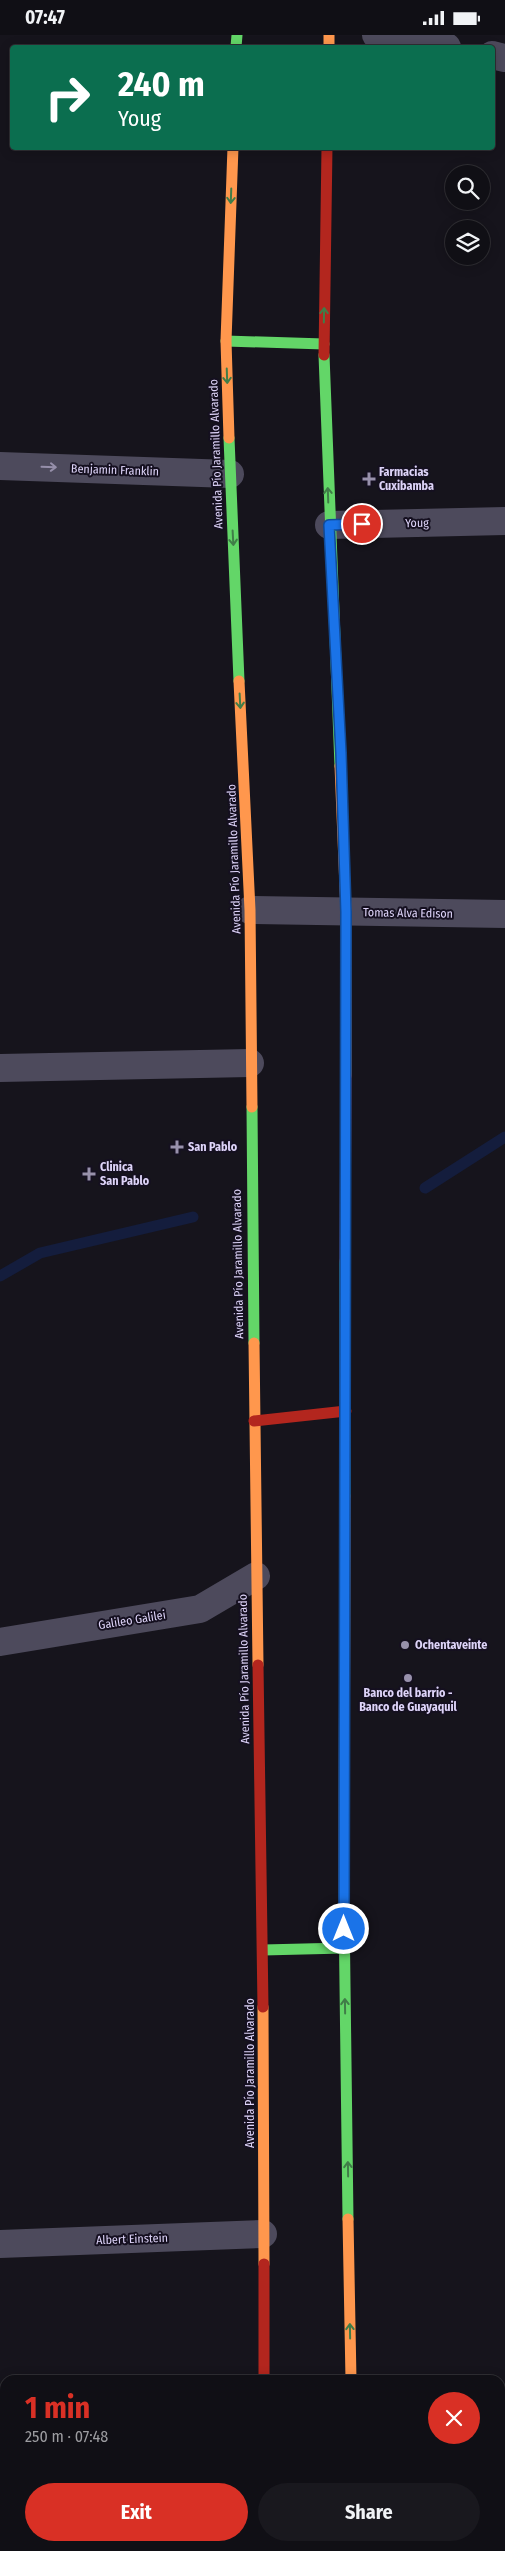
<!DOCTYPE html>
<meta charset="utf-8">
<style>
body{margin:0;font-family:"Fira Sans Condensed",sans-serif;background:#19181e;color:#f1f3f6;height:100vh;display:flex;flex-direction:column;font-size:19px;white-space:nowrap}
*{box-sizing:border-box;margin:0}
p{font-size:16px;color:#9c9ca0}
.icon{flex:none;width:28px;height:28px;fill:none;stroke:currentColor;stroke-width:2;stroke-linecap:round;stroke-linejoin:round}
.map{position:relative;flex:1;overflow:hidden}
.panel{position:absolute;left:0px;top:2340px;width:505px;height:176px;display:flex;flex-direction:column;background:#100f15;border-radius:15px 15px 0 0;box-shadow:0 2px 12px #0003,0 0 0 1px #302f34}
.panel>*{flex:none}
.top-card{position:absolute;left:10px;top:10px;width:485px;height:105px;border-radius:5px;box-shadow:0 2px 12px #0003,0 0 0 1px #302f34;background:#0b6e4f;color:#fff;overflow:hidden}
.tools{position:absolute;left:445px;top:130px;display:grid;gap:10px}
.tools a{display:grid;place-items:center;width:45px;height:45px;border-radius:50%;background:#100f15;box-shadow:0 2px 12px #0003,0 0 0 1px #302f34;font-size:25px}
.pin{position:absolute;display:grid;place-items:center;width:42px;height:42px;color:#fff;margin:-21px;border:2px solid #fff;border-radius:50%;box-shadow:0 1px 5px #0007}
.me{position:absolute;width:55px;margin:-28px;rotate:0deg;stroke-linejoin:round;filter:drop-shadow(0 0 4px #0008)}
.turn{display:flex;align-items:center;gap:18px;height:105px;padding:0 25px;font-size:22px}
.turn .icon{width:65px;height:65px;stroke-width:2.5}
.turn b{display:block;font-size:35px;line-height:42px}
.round{display:grid;place-items:center;flex:none;width:52px;height:52px;border-radius:26px;background:#19181e}
.headline{display:flex;align-items:center;justify-content:space-between;height:85px;padding:0 25px}
h1{font-size:30px;font-weight:700;line-height:38px;color:#d93025}
.cta{display:flex;gap:10px;margin-top:auto;padding:10px 25px}
.cta a{flex:1;height:58px;border-radius:30px;background:#d93025;color:#fff;font-size:20px;font-weight:700;line-height:58px;text-align:center}
.cta a+a{background:#19181e;color:#f1f3f6}
.status{display:flex;justify-content:space-between;align-items:center;height:35px;padding:0 25px;background:#100f15;direction:ltr}
.status svg{height:14px;fill:currentColor}
.map>svg:first-child{display:block}
.lines{fill:none;stroke-linecap:round;stroke-linejoin:round}
.stream{stroke:#141d3d;stroke-width:11}
.street{stroke:#4d4a5c;stroke-width:28}
.fast{stroke:#63d668;stroke-width:11}
.slow{stroke:#ff974d;stroke-width:11}
.jam{stroke:#b3261e;stroke-width:11}
.oneway{stroke:#407d48}
.oneway2{stroke:#968faa}
.route-casing{stroke:#114b97;stroke-width:12}
.route{stroke:#1a73e8;stroke-width:9}
.poi-dot{fill:#9891ac;stroke:#151020;stroke-width:2}
.labels{text-anchor:middle;stroke-width:4;stroke-linejoin:round;paint-order:stroke}
.street-label{font-size:12px;fill:#ded4f9;stroke:#151020}
.poi-label{font-size:12px;font-weight:bold;fill:#ded4f9;stroke:#151020;text-anchor:start}
</style>
<div class="status"><b>07:47</b><svg viewBox="0 0 49 12"><path d="M0 12V9h3v3zM5 12V6h3v6zM10 12V3h3v9zM15 12V0h3v12zM26 1h20v11H26zM47 4h2v5h-2z"/></svg></div>
<div class="map">
<svg width="505" height="2516" viewBox="0 0 505 2516">
<rect width="100%" height="100%" fill="#16141c"/>
<g class="lines">
<path class="stream" d="M425,1153l80,-51
M0,1241l40,-23 153,-36"/>
<path class="street" d="M376,0l71,12
M492,20l13,3
M0,431l230,8
M329,490l176,-4
M250,875l255,4
M0,1033l250,-5
M0,1607l200,-33 56,-33
M0,2209l263,-10"/>
<path class="fast" d="M236,12l1,-12
M226,306l98,3
M324,320l16,411
M229,403l10,243
M252,1072l2,236
M345,1461v-235
M344,1871l4,313
M263,1915l81,-2
M354,2511v5"/>
<path class="slow" d="M329,0v12
M229,403l-3,-97 7,-194
M239,646l11,229 2,197
M340,731l6,146v164
M254,1308l4,322
M344,1871l1,-410
M263,1972l1,257
M348,2184l3,161
M265,2511v5"/>
<path class="jam" d="M324,320l3,-208
M345,1226l1,-185
M254,1386l92,-10
M258,1630l5,342
M264,2229v116"/>
</g>
<defs><path id="oneway-shaft" d="M-6 0H5M1.5-3L5.5 0L1.5 3" fill="none" stroke-width="1.6" stroke-linecap="round" stroke-linejoin="round" transform="scale(1.25)"/></defs>
<g class="oneway">
<use href="#oneway-shaft" transform="translate(231 161) rotate(92)"/>
<use href="#oneway-shaft" transform="translate(324 280) rotate(-89)"/>
<use href="#oneway-shaft" transform="translate(227 341) rotate(88)"/>
<use href="#oneway-shaft" transform="translate(328 460) rotate(-92)"/>
<use href="#oneway-shaft" transform="translate(233 503) rotate(87)"/>
<use href="#oneway-shaft" transform="translate(240 666) rotate(87)"/>
<use href="#oneway-shaft" transform="translate(345 1971) rotate(-91)"/>
<use href="#oneway-shaft" transform="translate(348 2134) rotate(-91)"/>
<use href="#oneway-shaft" transform="translate(350 2296) rotate(-91)"/>
</g>
<use class="oneway2" href="#oneway-shaft" transform="translate(49 432) rotate(2)"/>
<g class="lines">
<defs>
<path id="route" d="M344,1894l2,-1017 -5,-159 -12,-228 33,-1"/>
</defs>
<use href="#route" class="route-casing"/>
<use href="#route" class="route"/>
</g>
<g class="poi-dot">
<path d="M366.5 436.5h5v5h5v5h-5v5h-5v-5h-5v-5h5z"/>
<path d="M174.5 1104.5h5v5h5v5h-5v5h-5v-5h-5v-5h5z"/>
<path d="M86.5 1131.5h5v5h5v5h-5v5h-5v-5h-5v-5h5z"/>
<circle cx="405" cy="1610" r="5"/>
<circle cx="408" cy="1643" r="5"/>
</g>
<g class="labels">
<g class="street-label">
<text transform="translate(216 419) rotate(-92)" y="4">Avenida Pío Jaramillo Alvarado</text>
<text transform="translate(115 435) rotate(2)" y="4">Benjamin Franklin</text>
<text transform="translate(417 488) rotate(-1)" y="4">Youg</text>
<text transform="translate(234 824) rotate(-92)" y="4">Avenida Pío Jaramillo Alvarado</text>
<text transform="translate(408 878) rotate(1)" y="4">Tomas Alva Edison</text>
<text transform="translate(238 1229) rotate(-91)" y="4">Avenida Pío Jaramillo Alvarado</text>
<text transform="translate(132 1585) rotate(-9)" y="4">Galileo Galilei</text>
<text transform="translate(244 1634) rotate(-91)" y="4">Avenida Pío Jaramillo Alvarado</text>
<text transform="translate(250 2038) rotate(-90)" y="4">Avenida Pío Jaramillo Alvarado</text>
<text transform="translate(132 2204) rotate(-2)" y="4">Albert Einstein</text>
</g>
<g class="poi-label">
<text x="379" y="441">Farmacias<tspan x="379" dy="14">Cuxibamba</tspan></text>
<text x="188" y="1116">San Pablo</text>
<text x="100" y="1136">Clinica<tspan x="100" dy="14">San Pablo</tspan></text>
<text x="415" y="1614">Ochentaveinte</text>
<text x="408" y="1662" text-anchor="middle">Banco del barrio -<tspan x="408" dy="14">Banco de Guayaquil</tspan></text>
</g>
</g>
</svg>
<div class="tools">
<a><svg class="icon" aria-label="search" viewBox="0 0 24 24"><circle cx="10" cy="10" r="6"/><path d="M15 15l6 6"/></svg></a>
<a><svg class="icon" aria-label="layers" viewBox="0 0 24 24"><path d="M12 4l9 5-9 5-9-5zM3 14l9 5 9-5"/></svg></a>
</div>
<div class="pin" style="left:362px;top:489px;background:#d93025"><svg class="icon" aria-label="arrive" viewBox="0 0 24 24"><path d="M6 21V4h12l-3 4 3 4H6"/></svg></div>
<svg class="me" style="left:344px;top:1894px" viewBox="-20 -20 40 40"><circle r="17" fill="#1a73e8" stroke="#fff" stroke-width="3"/><path d="M0-11L8 9 0 5-8 9z" fill="#fff"/></svg>
<div class="top-card">
<div class="turn"><svg class="icon" aria-label="right" viewBox="0 0 24 24"><path d="M7 20v-9h11M14 6l5 5-5 5"/></svg><div><b>240 m</b>Youg</div></div>
</div>
<section class="panel">
<div class="headline"><div><h1>1 min</h1><p>250 m · 07:48</p></div><a class="round" style="background:#d93025;color:#fff"><svg class="icon" aria-label="close" viewBox="0 0 24 24"><path d="M6 6l12 12M18 6L6 18"/></svg></a></div>
<div class="cta"><a>Exit</a><a>Share</a></div>
</section>
</div>
